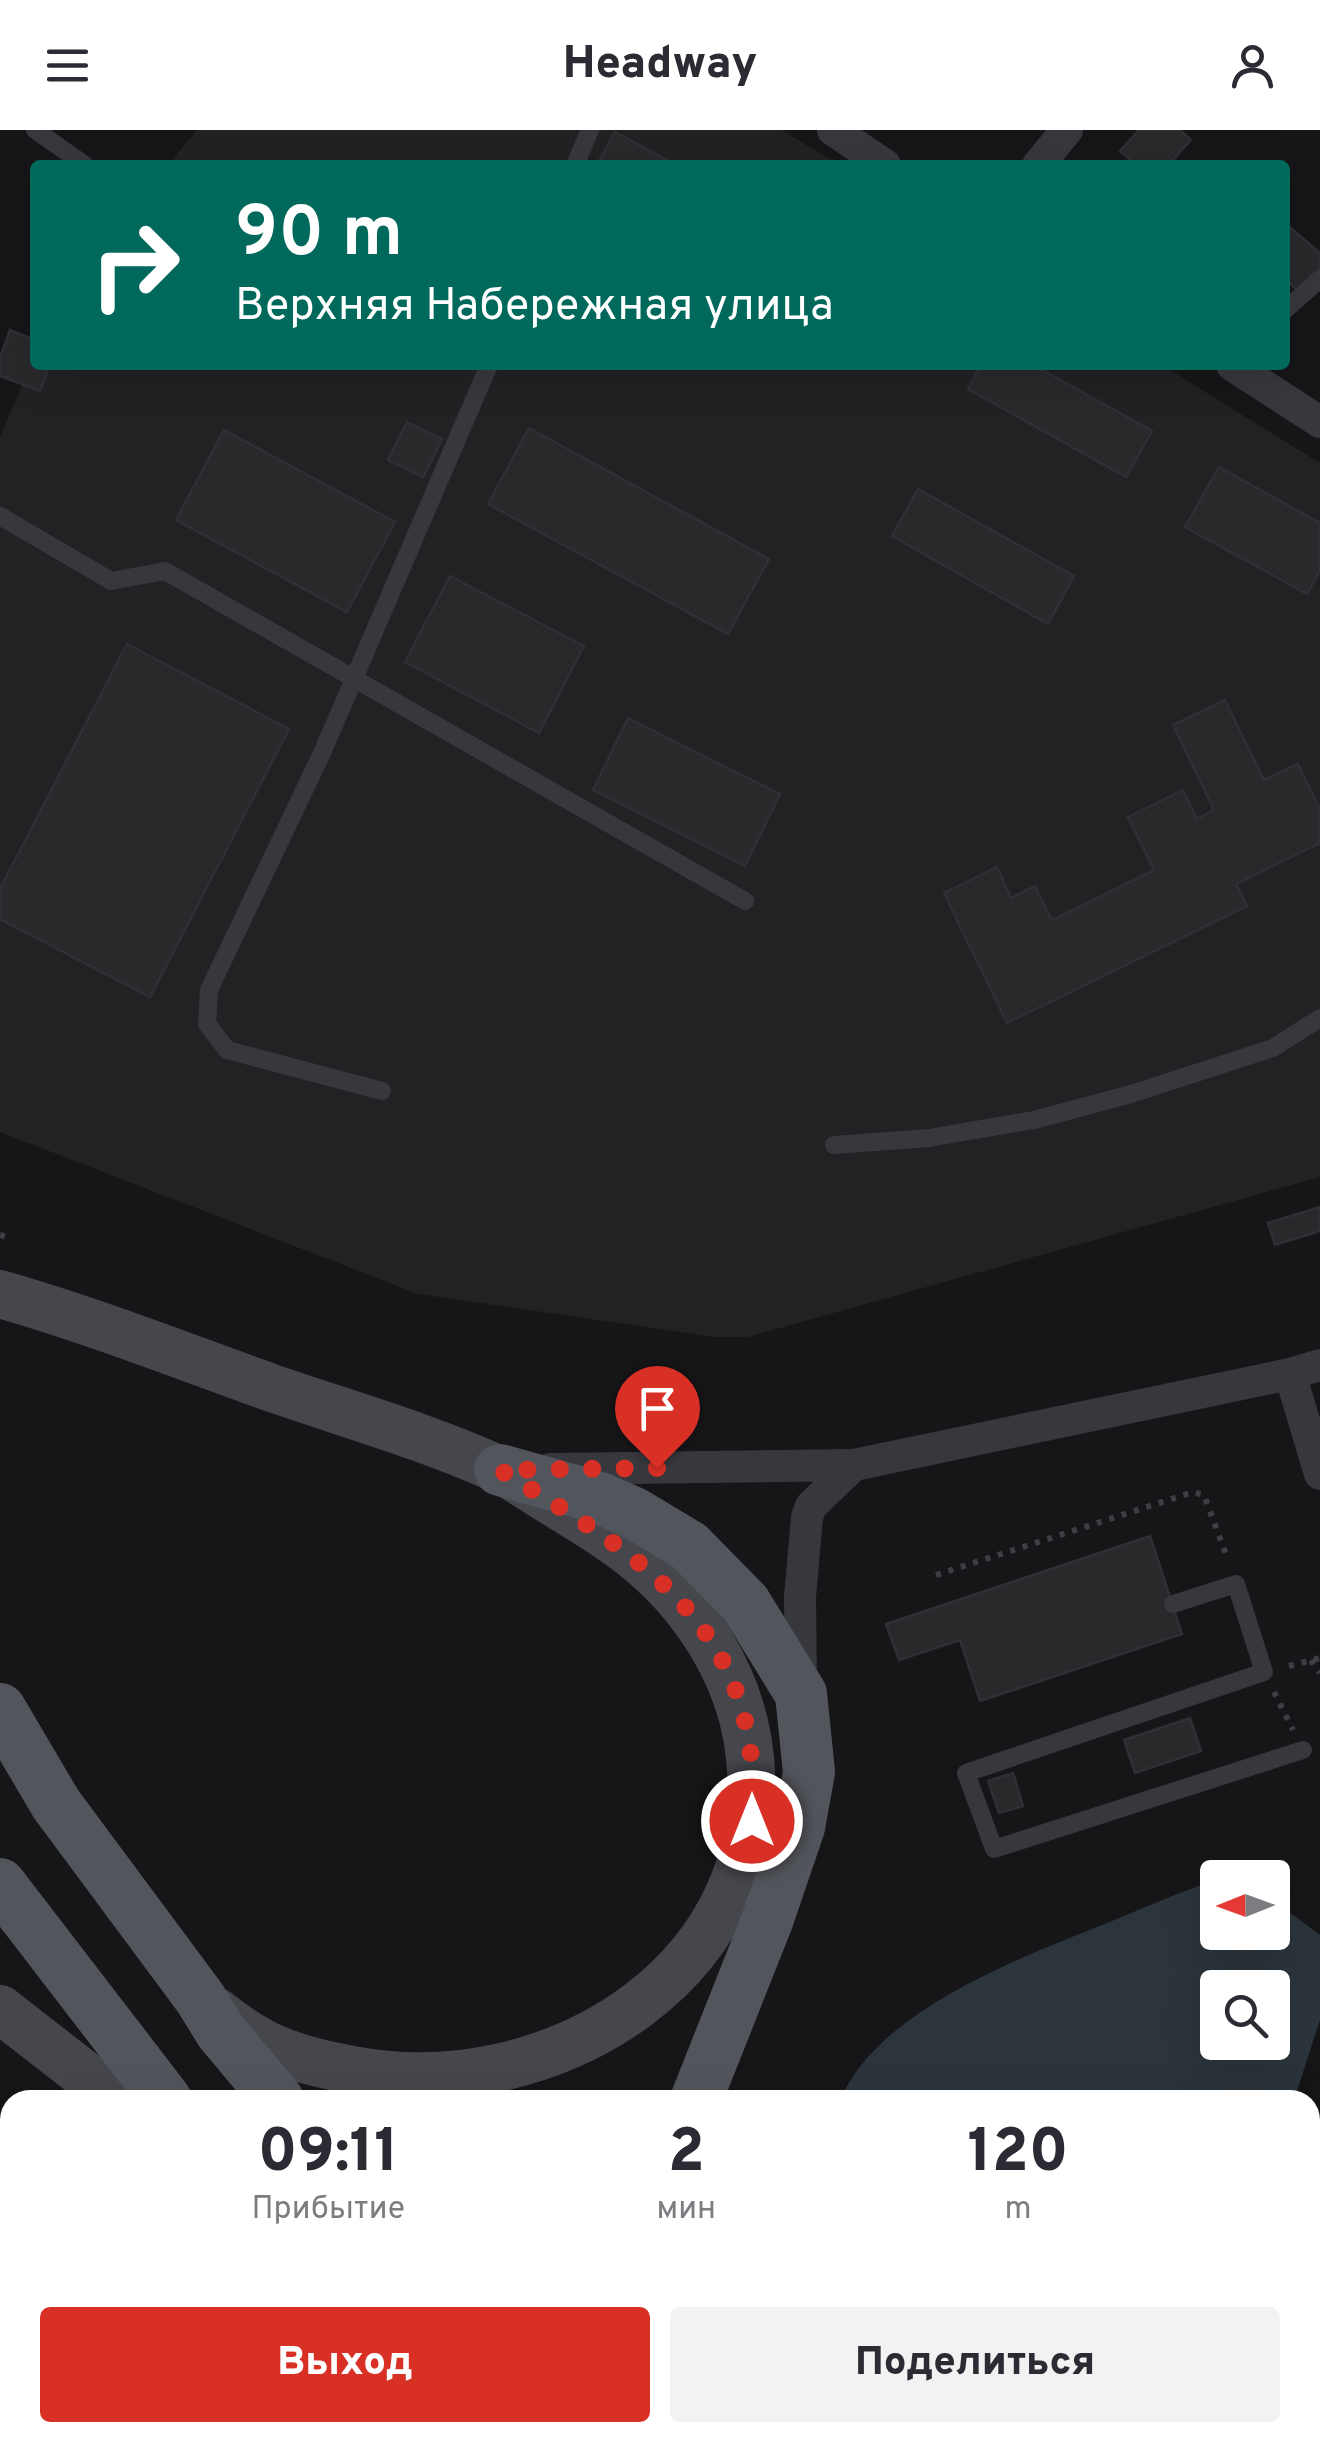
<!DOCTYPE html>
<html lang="ru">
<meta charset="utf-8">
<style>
body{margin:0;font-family:Overpass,sans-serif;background:#f2f2f3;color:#2b2b33;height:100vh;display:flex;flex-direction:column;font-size:38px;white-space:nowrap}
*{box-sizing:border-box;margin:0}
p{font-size:32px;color:#7c7c81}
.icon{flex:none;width:55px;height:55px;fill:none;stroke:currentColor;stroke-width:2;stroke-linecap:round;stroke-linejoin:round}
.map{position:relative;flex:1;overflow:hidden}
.panel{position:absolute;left:0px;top:1960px;width:1320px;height:352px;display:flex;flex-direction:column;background:#fff;border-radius:30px 30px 0 0;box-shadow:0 10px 40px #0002}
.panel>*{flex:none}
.banner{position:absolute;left:30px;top:30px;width:1260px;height:210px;border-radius:10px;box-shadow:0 10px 40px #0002;background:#00695c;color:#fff;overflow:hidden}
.needle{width:65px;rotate:269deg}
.buttons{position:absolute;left:1200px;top:1730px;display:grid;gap:20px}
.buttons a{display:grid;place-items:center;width:90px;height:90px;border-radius:10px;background:#fff;box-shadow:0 10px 40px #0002;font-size:50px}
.pin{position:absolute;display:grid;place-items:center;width:85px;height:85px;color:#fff;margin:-102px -42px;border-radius:50% 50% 50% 0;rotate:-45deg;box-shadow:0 0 10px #0007}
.pin .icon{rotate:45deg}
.me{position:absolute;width:110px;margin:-55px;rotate:0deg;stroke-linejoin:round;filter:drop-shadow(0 0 8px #0008)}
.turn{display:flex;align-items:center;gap:35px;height:210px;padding:0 40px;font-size:45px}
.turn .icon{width:130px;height:130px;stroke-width:2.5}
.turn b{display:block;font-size:70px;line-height:85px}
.eta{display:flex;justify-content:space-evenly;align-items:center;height:170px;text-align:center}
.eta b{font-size:60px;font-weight:800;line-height:70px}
.cta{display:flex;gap:20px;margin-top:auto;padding:20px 40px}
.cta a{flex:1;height:115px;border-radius:10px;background:#d93025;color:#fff;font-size:40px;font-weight:800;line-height:115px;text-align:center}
.cta a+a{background:#f2f2f3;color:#2b2b33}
header{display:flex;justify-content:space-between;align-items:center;height:130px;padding:0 40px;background:#fff;font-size:45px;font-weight:800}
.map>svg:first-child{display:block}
.built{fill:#222225}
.water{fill:#2c353c;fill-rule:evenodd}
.building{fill:#29292c;stroke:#303034;stroke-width:2.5}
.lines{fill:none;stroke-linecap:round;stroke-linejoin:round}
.path{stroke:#3d3f44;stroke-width:6;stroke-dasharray:5 8;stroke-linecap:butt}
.lane{stroke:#37383d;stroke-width:18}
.street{stroke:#37383d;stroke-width:32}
.secondary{stroke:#45474d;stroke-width:48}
.primary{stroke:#53555c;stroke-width:52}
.route{stroke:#d93025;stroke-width:18;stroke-dasharray:0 32.4}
</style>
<header><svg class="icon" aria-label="menu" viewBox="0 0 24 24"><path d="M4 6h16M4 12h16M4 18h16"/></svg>Headway<svg class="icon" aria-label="person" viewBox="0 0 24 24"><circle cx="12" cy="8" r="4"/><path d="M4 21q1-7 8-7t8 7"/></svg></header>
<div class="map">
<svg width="1320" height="2311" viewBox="0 0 1320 2311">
<rect width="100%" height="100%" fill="#161618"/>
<path class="built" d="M197,0h585l57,35h-671z
M35,223v12h1127l158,98v714l-572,160h-34l-296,-43 -418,-162v-694z"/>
<path class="water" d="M1217,1750l1,52h54l1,-32 47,35v85l-26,80h-454c38,-89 177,-141 262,-175 38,-15 76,-33 115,-45zM1218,1858h54v54h-54z
M924,2303h278l-3,8h-266z"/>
<path class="building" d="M1139,0h41l11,10 -23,25h-32l-16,-14z
M615,2l61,33h-79z
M1286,94l34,29v15l-21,24 -14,-13z
M10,200l25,10v25h15l-10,26 -40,-15v-18z
M981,235h52l119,66 -26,46 -158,-88z
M407,292l35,17 -19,38 -35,-17z
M529,298l240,131 -41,75 -240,-130z
M224,300l171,92 -48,90 -171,-92z
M1219,337l101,56v47l-13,24 -122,-67z
M918,359l156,87 -26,48 -156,-88z
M450,446l134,70 -45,87 -134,-71z
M127,514l162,85 -139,268 -150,-78v-30z
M1225,570l39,80 34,-16 22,46v33l-84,41 11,22 -240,117 -63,-130 53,-26 14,31 24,-12 17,34 102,-50 -26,-53 55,-27 14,29 17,-9 -41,-85z
M628,588l152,76 -35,72 -152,-76z
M1320,1077v24l-45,14 -7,-22z
M1150,1406l32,98 -202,67 -20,-61 -61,20 -13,-36z
M1190,1588l11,33 -66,22 -11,-33z
M1013,1643l10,33 -24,7 -11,-32z"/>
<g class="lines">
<path class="path" d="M0,1105l11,3
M936,1445l257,-83 11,3 24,65
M1311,1530l9,13
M1289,1536l31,-8
M1274,1562l19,38
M1310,2117l10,-35
M0,2154l10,9
M1310,2235l10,-32
M172,2302l10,9
M446,2302l10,9
M1254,2311l3,-9
M1286,2311l3,-9"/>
<path class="lane" d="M35,0l50,35
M575,35l15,-35
M1285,180l35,-31
M0,386l111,65 54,-10 580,330
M382,961l-155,-41 -20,-26 2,-34 113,-237 167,-388
M834,1015l95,-7 105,-18 97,-26 142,-46 47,-30
M1173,1474l63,-20 28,88 -298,101 28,76 309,-99"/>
<path class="street" d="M833,0l52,35
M1038,35l29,-35
M1232,235l88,57
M1290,1244l30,100
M550,1339l304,-4 436,-91 30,-9
M801,1554l-1,-87 7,-80 4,-11 43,-41"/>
<path class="secondary" d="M0,1164c91,26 180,61 269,93 75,26 156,49 229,82 17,8 33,20 50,30 33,21 67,40 97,66 52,45 92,109 103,177 35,224 -194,366 -395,328 -56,-10 -91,-21 -136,-58
M0,1879l117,91"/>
<path class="primary" d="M500,1340l100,28 34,15 55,33 56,57 56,91 8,78 -10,55 -32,94 -71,179
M0,1579l56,95 144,194 21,34 57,68
M0,1754l166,216
M511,2302l9,9
M645,2302l11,9
M713,2302l4,9"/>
</g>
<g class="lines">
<path class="route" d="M657,1338l-157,2c119,74 240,139 252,297 1,18 0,36 0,54"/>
</g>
</svg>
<div class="buttons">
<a><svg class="needle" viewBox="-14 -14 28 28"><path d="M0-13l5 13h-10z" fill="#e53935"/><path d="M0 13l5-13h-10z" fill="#7c7c81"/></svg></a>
<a><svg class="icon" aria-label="search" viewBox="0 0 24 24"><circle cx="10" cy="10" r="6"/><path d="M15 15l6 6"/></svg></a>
</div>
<div class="pin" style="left:657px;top:1338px;background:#d93025"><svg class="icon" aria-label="arrive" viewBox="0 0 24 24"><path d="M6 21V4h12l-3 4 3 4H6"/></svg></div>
<svg class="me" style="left:752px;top:1691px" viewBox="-20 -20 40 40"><circle r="17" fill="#d93025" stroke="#fff" stroke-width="3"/><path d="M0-11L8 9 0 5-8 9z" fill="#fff"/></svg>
<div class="banner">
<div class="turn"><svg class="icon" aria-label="right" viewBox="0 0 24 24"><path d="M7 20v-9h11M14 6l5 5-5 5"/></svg><div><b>90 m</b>Верхняя Набережная улица</div></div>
</div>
<section class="panel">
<div class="eta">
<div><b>09:11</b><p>Прибытие</p></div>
<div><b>2</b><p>мин</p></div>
<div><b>120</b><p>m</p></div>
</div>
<div class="cta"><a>Выход</a><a>Поделиться</a></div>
</section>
</div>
